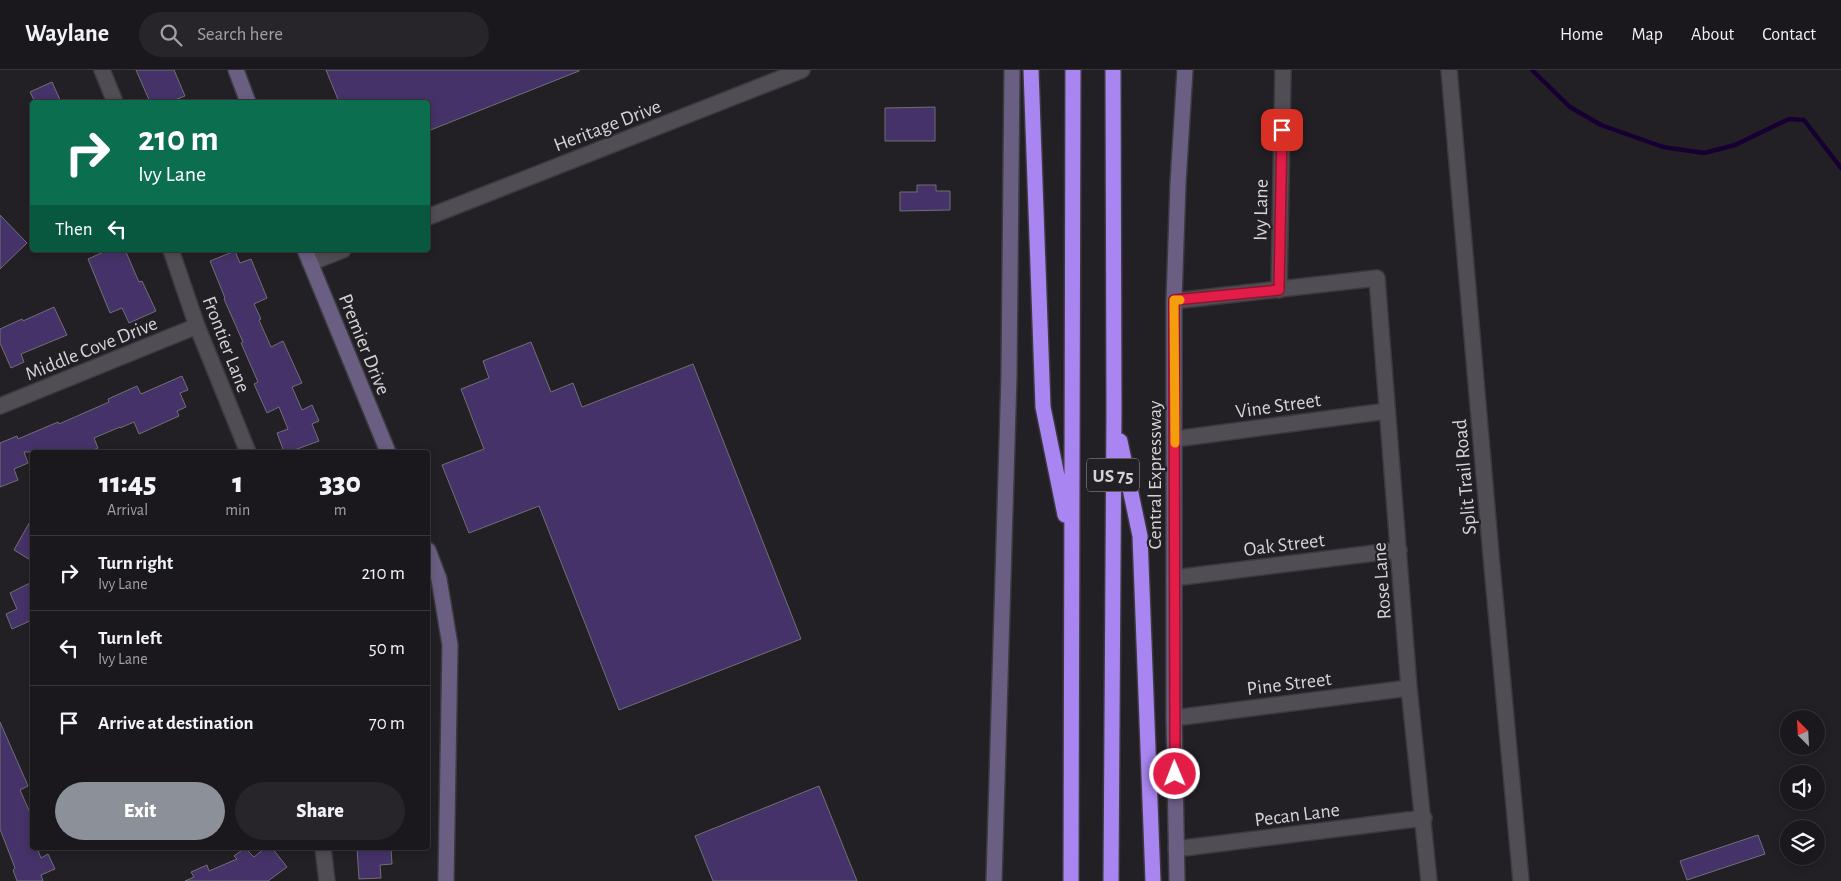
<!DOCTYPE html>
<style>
body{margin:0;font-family:"Alegreya Sans",sans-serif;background:#272529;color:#f1f3f6;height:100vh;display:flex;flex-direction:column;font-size:19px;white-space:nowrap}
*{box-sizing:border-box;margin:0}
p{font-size:16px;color:#9fa0a3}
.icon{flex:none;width:28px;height:28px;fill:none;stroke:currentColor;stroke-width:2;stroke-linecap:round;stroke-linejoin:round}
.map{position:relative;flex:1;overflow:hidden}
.drawer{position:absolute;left:30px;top:380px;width:400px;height:400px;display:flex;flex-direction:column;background:#1a181c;border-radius:5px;box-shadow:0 2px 8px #0003,0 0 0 1px #38373b}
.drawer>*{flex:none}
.guide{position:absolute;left:30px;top:30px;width:400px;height:152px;border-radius:5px;box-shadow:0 2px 8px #0003,0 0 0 1px #38373b;background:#0b6e4f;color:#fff;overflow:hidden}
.needle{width:32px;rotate:336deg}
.controls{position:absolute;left:1780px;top:640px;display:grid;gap:10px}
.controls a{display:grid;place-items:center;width:45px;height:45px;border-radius:50%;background:#1a181c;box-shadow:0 2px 8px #0003,0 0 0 1px #38373b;font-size:25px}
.pin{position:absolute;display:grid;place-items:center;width:42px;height:42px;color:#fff;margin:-21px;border-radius:10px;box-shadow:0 2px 8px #0006}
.me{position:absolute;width:55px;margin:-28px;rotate:359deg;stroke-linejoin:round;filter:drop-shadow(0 0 4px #0008)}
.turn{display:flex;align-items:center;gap:18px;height:105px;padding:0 25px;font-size:22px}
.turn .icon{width:65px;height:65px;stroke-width:2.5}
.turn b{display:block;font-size:35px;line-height:42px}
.then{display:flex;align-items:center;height:48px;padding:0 25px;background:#0003;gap:10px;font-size:19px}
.eta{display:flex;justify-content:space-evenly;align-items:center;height:85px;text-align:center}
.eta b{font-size:30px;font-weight:800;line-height:35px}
.primary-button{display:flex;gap:10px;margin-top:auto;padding:10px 25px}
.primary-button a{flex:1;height:58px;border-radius:30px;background:#8c9099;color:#fff;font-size:20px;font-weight:800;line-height:58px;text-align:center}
.primary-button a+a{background:#272529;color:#f1f3f6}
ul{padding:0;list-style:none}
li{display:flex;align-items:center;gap:15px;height:75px;padding:0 25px;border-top:1px solid #38373b}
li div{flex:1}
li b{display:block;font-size:19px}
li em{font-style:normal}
header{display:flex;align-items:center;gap:30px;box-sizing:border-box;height:70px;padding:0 25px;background:#1a181c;border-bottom:1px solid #38373b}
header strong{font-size:24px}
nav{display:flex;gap:28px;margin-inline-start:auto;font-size:18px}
.search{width:350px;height:45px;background:#272529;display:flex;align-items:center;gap:12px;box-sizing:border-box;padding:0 18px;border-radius:28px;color:#9fa0a3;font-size:19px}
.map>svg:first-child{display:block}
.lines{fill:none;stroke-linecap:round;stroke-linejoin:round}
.stream{stroke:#150031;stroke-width:4.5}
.building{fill:#453268;stroke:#716f75}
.street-casing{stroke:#3b3a3e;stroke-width:18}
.secondary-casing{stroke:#3b3a3e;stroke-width:18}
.highway-casing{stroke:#3b3a3e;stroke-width:18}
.street{stroke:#504e54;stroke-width:15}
.secondary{stroke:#6a5e83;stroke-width:15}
.highway{stroke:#a885f0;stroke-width:15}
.route-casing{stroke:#92132f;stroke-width:12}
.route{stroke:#e11d48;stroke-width:9}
.slow{stroke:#f59e0b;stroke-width:9}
.labels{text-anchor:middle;stroke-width:4.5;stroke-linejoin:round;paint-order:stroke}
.shield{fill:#222025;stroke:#9f9da1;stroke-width:1}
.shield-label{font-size:19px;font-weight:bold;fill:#d4d3d6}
.street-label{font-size:20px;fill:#d4d3d6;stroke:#222025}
</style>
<header>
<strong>Waylane</strong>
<div class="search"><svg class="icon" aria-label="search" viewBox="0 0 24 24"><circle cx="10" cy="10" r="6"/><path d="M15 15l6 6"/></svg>Search here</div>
<nav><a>Home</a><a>Map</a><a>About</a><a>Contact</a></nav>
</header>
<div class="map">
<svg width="1841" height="811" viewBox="0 0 1841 811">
<rect width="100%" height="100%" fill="#222025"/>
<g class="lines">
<path class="stream" d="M1532,0l38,37 31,18 62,22 41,6 31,-8 54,-26 15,1 37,48"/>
</g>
<path class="building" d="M136,0h38l11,26 -15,6h-20z
M326,0h253v1l-151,60v-29h-89z
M52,12l9,20h-26l-5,-10z
M935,37v34h-50v-33z
M917,115h19v6h14v19l-50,1v-19h17z
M0,145l27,28 -27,26z
M108,180h17l14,32 3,-1 14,30 -27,12 -7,-15 -12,5 -22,-54z
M235,181l5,12 11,-4 16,39 -13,6 7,15 -2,1 12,27 12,-6 19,42 -10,4 10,23 10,-5 7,16 -7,3 7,17 -30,11h-5l-7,-19 11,-4 -9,-22 -12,6 -13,-29 4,-2 -17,-39 2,-1 -19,-43 1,-1 -15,-37z
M54,237l13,28 -46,19 3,8 -13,6 -11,-25v-14l22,-10 1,2z
M531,272l20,50 22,-9 9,24 111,-43 108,275 -182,71 -80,-204 -70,27 -27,-68 42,-16 -23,-60 28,-11 -6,-17z
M182,306l6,14 -8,3 6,14 -9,4 2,5 -40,18 -5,-12 -14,6v-1l-26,11 4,10 -10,4h-64l4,11 -14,6 4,11 -18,7v-44l17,-7 1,3 40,-17 1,2 50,-22 -1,-3 29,-13 4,8z
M32,448v43l-18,-11z
M32,512v38l-20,9 -6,-15 11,-5 -7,-16z
M0,652l28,64 -8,4 12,27v31h5l4,10 7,-4 7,15 -14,6 2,6h-26l-4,-11 2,-2 -15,-39z
M819,716l38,95h-144l-18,-45z
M1758,765l7,19 -78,26 -7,-19z
M245,778l9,9 11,-9h7l15,19 -19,14h-83l9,-4 -3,-5 16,-7 2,6 28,-12 -3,-3z
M357,778h34l1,16 -12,1 1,13 -22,1z"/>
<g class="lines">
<defs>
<path id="street" d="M102,0l13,32
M1449,0l42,485 30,326
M428,147l374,-147
M171,180l26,76 51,126
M310,193l33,-13
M1279,220l4,-220
M1174,231l203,-23 32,410 20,193
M0,336l197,-80
M1175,369l212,-28
M1174,508l225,-28
M1174,648l235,-30
M323,778l4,33
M1176,779l248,-31"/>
<path id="secondary" d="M236,0l12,32
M305,180l83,202
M428,480l11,29 11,66 -4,236
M994,811l15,-506 3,-305
M1177,811l-3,-163v-417l4,-118 7,-113"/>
<path id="highway" d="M1031,0l12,337 22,108
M1120,371l20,95 13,345
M1071,811l2,-811
M1111,811l3,-471 -1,-340"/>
</defs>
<use href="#street" class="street-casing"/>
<use href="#secondary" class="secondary-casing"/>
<use href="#highway" class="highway-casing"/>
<use href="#street" class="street"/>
<use href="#secondary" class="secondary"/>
<use href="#highway" class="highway"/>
</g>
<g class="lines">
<defs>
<path id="route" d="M1175,704l-1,-474 105,-10 3,-160"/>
</defs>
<use href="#route" class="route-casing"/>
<use href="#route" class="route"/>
<path class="slow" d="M1175,373l-1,-143h6"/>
</g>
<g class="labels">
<rect class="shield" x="1087" y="388.5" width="52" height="33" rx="4"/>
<g class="shield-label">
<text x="1113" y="412">US 75</text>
</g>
<g class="street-label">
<text transform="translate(607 55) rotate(-21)" y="7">Heritage Drive</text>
<text transform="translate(1260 140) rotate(-89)" y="7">Ivy Lane</text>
<text transform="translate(227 274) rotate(69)" y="7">Frontier Lane</text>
<text transform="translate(365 274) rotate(68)" y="7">Premier Drive</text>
<text transform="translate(91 278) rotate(-22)" y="7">Middle Cove Drive</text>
<text transform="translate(1278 335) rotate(-8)" y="7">Vine Street</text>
<text transform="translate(1154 405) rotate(-90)" y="7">Central Expressway</text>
<text transform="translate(1464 407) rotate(-95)" y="7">Split Trail Road</text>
<text transform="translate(1284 474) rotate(-7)" y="7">Oak Street</text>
<text transform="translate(1381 511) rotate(-94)" y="7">Rose Lane</text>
<text transform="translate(1289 613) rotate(-7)" y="7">Pine Street</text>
<text transform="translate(1297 744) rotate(-7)" y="7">Pecan Lane</text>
</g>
</g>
</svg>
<div class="controls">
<a><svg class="needle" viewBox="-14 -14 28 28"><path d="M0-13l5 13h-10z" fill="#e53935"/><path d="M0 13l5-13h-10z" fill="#9fa0a3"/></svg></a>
<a><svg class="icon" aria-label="sound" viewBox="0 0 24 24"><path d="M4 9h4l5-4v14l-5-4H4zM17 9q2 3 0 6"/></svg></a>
<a><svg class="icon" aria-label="layers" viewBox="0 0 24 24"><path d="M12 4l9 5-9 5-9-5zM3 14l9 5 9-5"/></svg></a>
</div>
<div class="pin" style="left:1282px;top:60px;background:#d93025"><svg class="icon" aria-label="arrive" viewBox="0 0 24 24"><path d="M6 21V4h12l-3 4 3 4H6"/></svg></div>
<svg class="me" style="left:1175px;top:704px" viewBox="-20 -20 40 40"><circle r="17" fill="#e11d48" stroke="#fff" stroke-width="3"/><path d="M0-11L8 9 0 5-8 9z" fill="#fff"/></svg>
<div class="guide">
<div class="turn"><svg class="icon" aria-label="right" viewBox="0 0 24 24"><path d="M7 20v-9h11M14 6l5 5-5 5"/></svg><div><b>210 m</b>Ivy Lane</div></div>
<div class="then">Then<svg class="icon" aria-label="left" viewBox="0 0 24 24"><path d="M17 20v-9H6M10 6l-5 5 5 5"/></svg></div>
</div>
<section class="drawer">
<div class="eta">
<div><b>11:45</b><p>Arrival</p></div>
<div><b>1</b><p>min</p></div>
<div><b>330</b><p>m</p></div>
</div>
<ul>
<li><svg class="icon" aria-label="right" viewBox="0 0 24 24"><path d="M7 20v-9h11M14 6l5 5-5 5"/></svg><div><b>Turn right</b><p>Ivy Lane</p></div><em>210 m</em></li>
<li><svg class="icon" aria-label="left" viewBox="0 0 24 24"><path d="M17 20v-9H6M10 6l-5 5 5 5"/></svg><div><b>Turn left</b><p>Ivy Lane</p></div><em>50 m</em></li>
<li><svg class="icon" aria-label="arrive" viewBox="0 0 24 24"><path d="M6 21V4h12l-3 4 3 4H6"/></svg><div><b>Arrive at destination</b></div><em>70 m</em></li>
</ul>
<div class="primary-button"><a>Exit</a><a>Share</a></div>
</section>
</div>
